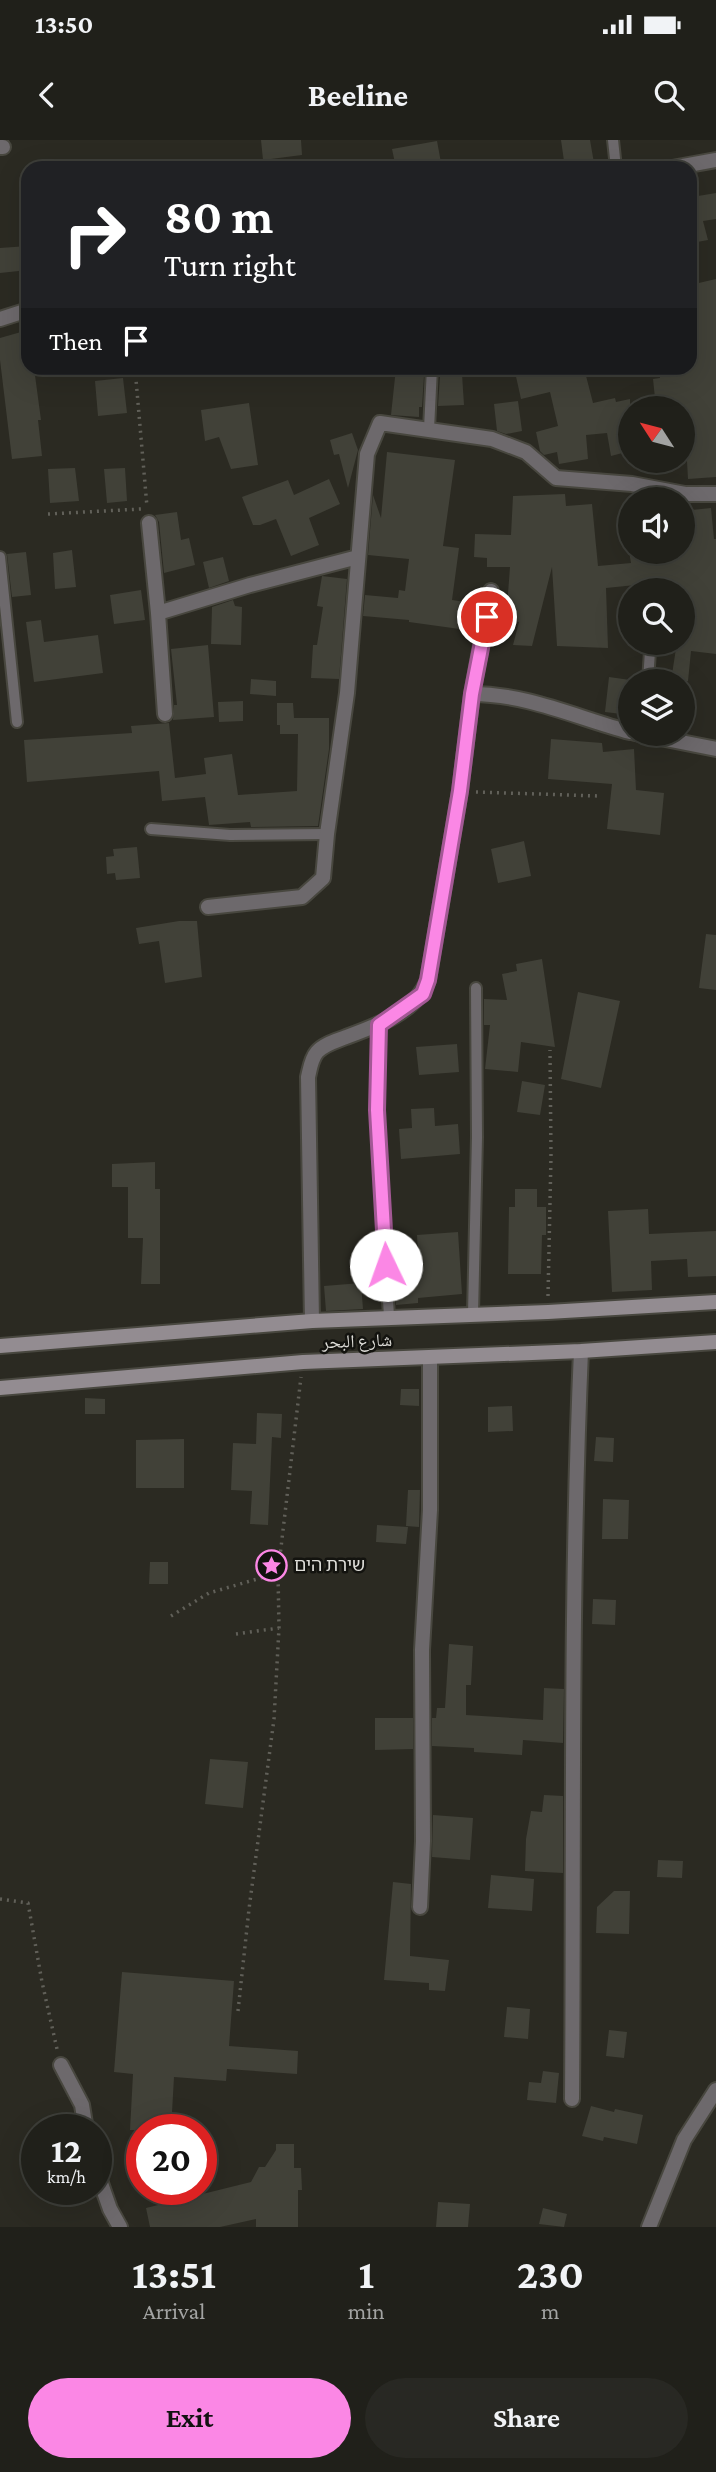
<!DOCTYPE html>
<meta charset="utf-8">
<style>
body{margin:0;font-family:"Crimson Pro","Noto Naskh Arabic","Noto Sans Hebrew",serif;background:#282823;color:#f1f3f6;height:100vh;display:flex;flex-direction:column;font-size:26px;white-space:nowrap}
*{box-sizing:border-box;margin:0}
p{font-size:23px;color:#a2a3a2}
.icon{flex:none;width:38px;height:38px;fill:none;stroke:currentColor;stroke-width:2;stroke-linecap:round;stroke-linejoin:round}
.map{position:relative;height:2087px;overflow:hidden}
.drawer{display:flex;flex-direction:column;background:#20201a;flex:1}
.drawer>*{flex:none}
.top-card{position:absolute;left:21px;top:21px;width:676px;height:214px;border-radius:21px;box-shadow:0 7px 28px #0002,0 0 0 2px #3d3e39;background:#202124;color:#fff;overflow:hidden}
.needle{width:46px;rotate:306deg}
.tools{position:absolute;left:618px;top:256px;display:grid;gap:14px}
.tools a{display:grid;place-items:center;width:77px;height:77px;border-radius:50%;background:#20201a;box-shadow:0 7px 28px #0002,0 0 0 2px #3d3e39;font-size:35px}
.speed{position:absolute;left:21px;top:1974px;display:flex;gap:14px;font-size:35px;font-weight:700;text-align:center}
.speed>*{display:grid;place-content:center;width:91px;height:91px;border-radius:50%;background:#20201a;box-shadow:0 7px 28px #0002,0 0 0 2px #3d3e39;line-height:1}
.speed small{font-size:18px;font-weight:400}
.speed .limit{border:10px solid #d22;background:#fff;color:#111}
.pin{position:absolute;display:grid;place-items:center;width:60px;height:60px;color:#fff;margin:-30px;border:4px solid #fff;border-radius:50%;box-shadow:0 2px 7px #0007}
.me{position:absolute;width:77px;margin:-38px;rotate:357deg;stroke-linejoin:round;filter:drop-shadow(0 0 5px #0008)}
.turn{display:flex;align-items:center;gap:24px;height:147px;padding:0 28px;font-size:32px}
.turn .icon{width:91px;height:91px;stroke-width:2.5}
.turn b{display:block;font-size:49px;line-height:60px}
.then{display:flex;align-items:center;height:66px;padding:0 28px;background:#0003;gap:14px;font-size:26px}
.eta{display:flex;justify-content:space-evenly;align-items:center;height:119px;text-align:center}
.eta b{font-size:42px;font-weight:700;line-height:49px}
.primary-button{display:flex;gap:14px;margin-top:auto;padding:14px 28px}
.primary-button a{flex:1;height:80px;border-radius:42px;background:#fb87e5;color:#111;font-size:28px;font-weight:700;line-height:80px;text-align:center}
.primary-button a+a{background:#282823;color:#f1f3f6}
.status{display:flex;justify-content:space-between;align-items:center;height:49px;padding:0 35px;background:#20201a;direction:ltr}
.status svg{height:19px;fill:currentColor}
header{display:flex;justify-content:space-between;align-items:center;height:91px;padding:0 28px;background:#20201a;font-size:32px;font-weight:700}
.map>svg:first-child{display:block}
.building{fill:#414138}
.lines{fill:none;stroke-linecap:round;stroke-linejoin:round}
.lane-casing{stroke:#48473f;stroke-width:14}
.street-casing{stroke:#48473f;stroke-width:18}
.secondary-casing{stroke:#48473f;stroke-width:18}
.path{stroke:#616059;stroke-width:3.5;stroke-dasharray:2 5;stroke-linecap:butt}
.lane{stroke:#6d696c;stroke-width:10}
.street{stroke:#6d696c;stroke-width:14}
.secondary{stroke:#938c91;stroke-width:14}
.route-casing{stroke:#a35895;stroke-width:18}
.route{stroke:#fb87e5;stroke-width:12}
.labels{text-anchor:middle;stroke-width:5;stroke-linejoin:round;paint-order:stroke}
.street-label{font-size:18px;fill:#deddd8;stroke:#13130f}
.poi-label{font-size:18px;fill:#deddd8;stroke:#13130f;text-anchor:start}
</style>
<div class="status"><b>13:50</b><svg viewBox="0 0 49 12"><path d="M0 12V9h3v3zM5 12V6h3v6zM10 12V3h3v9zM15 12V0h3v12zM26 1h20v11H26zM47 4h2v5h-2z"/></svg></div>
<header><svg class="icon" aria-label="back" viewBox="0 0 24 24"><path d="M15 5l-7 7 7 7"/></svg>Beeline<svg class="icon" aria-label="search" viewBox="0 0 24 24"><circle cx="10" cy="10" r="6"/><path d="M15 15l6 6"/></svg></header>
<div class="map">
<svg width="716" height="2087" viewBox="0 0 716 2087">
<rect width="100%" height="100%" fill="#2b2a22"/>
<path class="building" d="M261,0h40l1,15 -39,5z
M561,0h29l4,23 -29,5z
M437,1l5,27h-46l-4,-19z
M696,49l2,7 18,-3v26l-13,2 5,19 -16,3 -2,-10v-43z
M28,106v24l-28,3v-25z
M716,139v198l-28,2 -4,-71h-28l-3,-29 7,-1 -2,-10h36l-4,-22v-61z
M28,190v39l6,-1 7,52h-3l4,36 -30,3 -12,-99v-22z
M396,228h23l2,8h3l-2,31h-3v10l-28,-2z
M536,228h48l9,35 22,-5 1,4 14,-3v52l-19,5 -4,-23 -21,2 2,24 -29,5 -2,-12 -13,3 -4,-4 -4,-19 22,-6 -8,-34 -29,7 -6,-27z
M462,234l2,31 -26,1 2,-31z
M123,238l4,35 -29,3 -3,-35z
M518,261l4,30 -16,3 -9,-3 -3,-27z
M249,263l9,62 -27,4 -12,-32 -14,4 -4,-31z
M352,293l6,17 -10,38 -9,-34 -5,1 -4,-15z
M387,312l68,8 -12,86 16,2 -7,52 26,4 -4,27 -65,-9v-2l-46,-4 2,-21 33,3 1,-8 6,1 4,-32 -41,-4 5,-60 8,23z
M75,328l4,33 -29,2 -2,-34z
M125,328l2,33 -20,2 -3,-34z
M329,339l11,25 -31,14 10,27 -28,11 -15,-37 -16,6h-7l-11,-28 46,-17 6,15z
M565,354l1,12 26,-2 6,62 33,-3 -2,-12h53v-40l29,-3 3,31h2v115l-25,-3 -3,30h-17l6,-39h5v-52h-18l1,-8 -59,6 2,60 -51,-2 -5,-79 -20,79 -19,-1 6,-23 -13,-2 4,-53h-23v-9l-13,-1 1,-23 36,1 2,-39z
M177,372l4,28 8,-2 6,27 -31,8 -5,-51 -4,-7z
M72,410l4,37 -21,2 -2,-36z
M26,412l5,43 -19,2 -5,-43z
M223,417l6,24 -20,7 -6,-26z
M322,436l25,3 -8,100 -28,-1 2,-33h4l6,-38 -6,-1z
M141,450l4,30 -31,4 -4,-29z
M233,460l2,6 7,1 -1,38 -30,-1 1,-37z
M41,480l3,22 54,-7 5,38 -69,9 -8,-60z
M208,505l6,72 -41,3 1,-15h3l-6,-56z
M609,537l21,3v35l-25,-3z
M251,539l25,2v15l-26,-2z
M243,561v20l-24,1 -1,-20z
M277,563h16l1,15h35v31l-11,77 -67,1 -1,-5 -41,3 -4,-28 -43,4 -3,-30 -132,11 -3,-42 108,-7 -1,-7 38,-3 6,55 31,-4 -2,-16 28,-4 6,41 59,-4 1,-57h-18v-9h-3z
M551,599l51,4 1,9 31,-3 2,41 28,3 -4,42 -53,-6 5,-45 -64,-5z
M524,701l7,35 -33,7 -7,-34z
M137,707l3,31 -24,2 -1,-7 -8,1 -1,-17 8,-1 -1,-7z
M179,781h18l5,56 -37,6 -6,-42 -20,3 -3,-16z
M706,794l10,1v55l-17,-2z
M542,819l13,88 -34,-5 -3,30 -33,-3 5,-44h-6v-26l23,1 -5,-26 15,-3 -1,-7z
M578,852l42,9 -19,87 -40,-9z
M457,904l2,28 -40,3 -3,-28z
M522,941l23,4 -5,30 -23,-3z
M434,968l1,18 23,-2 2,30 -59,5 -2,-30 13,-1 -1,-19z
M155,1022v27h5v95h-19l2,-46h-15v-51h-16v-23z
M515,1049h22v18h9v28h-4l-1,39h-33l1,-67h6z
M648,1069l1,25 67,-3v45l-28,1 -1,-18 -36,2 1,29 -40,2 -4,-81z
M458,1092l4,62 -44,4v5l-22,2 -2,-32 25,-2 -2,-36z
M361,1143l2,26 -37,2 -2,-25z
M401,1249h18v17l-19,-1z
M85,1258l20,1v15h-20z
M512,1266l1,25 -25,1v-25z
M257,1273l25,1 -1,24 -9,-1 -4,88 -18,-1 2,-33 -21,-1 2,-47 23,1z
M596,1297l18,1 -1,24 -19,-1z
M184,1299v49h-48v-48z
M408,1350h12l-1,37 -13,-1z
M603,1359l26,1 -1,39h-26z
M377,1385l31,2 -2,17 -30,-2z
M150,1422h18v22h-19z
M593,1459l23,1 -1,25 -23,-1z
M449,1504l24,2 -2,39h-5v30l77,5 1,-32 20,1 -1,54 -40,-3 -1,15 -48,-3v-4l-42,-2v-28h4l1,-10h8z
M375,1578h38v31l-38,1z
M210,1619l38,3 -5,46 -38,-4z
M544,1655l19,1v77l-38,-2 1,-32 5,-28 11,1z
M433,1675l40,3 -3,42 -38,-3z
M658,1720l25,1 -1,17 -25,-1z
M491,1735l43,4 -2,32 -44,-3z
M393,1742l18,2 -1,72 39,4 -4,31 -16,-1v-7l-45,-3z
M614,1751h16l-1,43 -33,-1 1,-26z
M122,1832l112,9 -5,65 69,5 -1,23 -70,-5 -1,12 -52,-4 -3,53h-41l3,-56 -19,-2z
M507,1867l23,2 -2,30 -24,-2z
M609,1890l18,2 -3,26 -18,-2z
M543,1931l16,2 -3,30 -29,-3 2,-18 12,1z
M591,1966l23,6 1,-3 28,6 -6,29 -33,-7 -1,4 -21,-5z
M276,2004h18v24h7l1,22h-4v37h-42v-8l-36,8h-70l-4,-19 105,-26 8,-15h6l11,-17z
M438,2062l32,2 -2,23h-32z
M543,2068l24,6 -3,13 -25,-3z"/>
<g class="lines">
<defs>
<path id="lane" d="M613,0l3,28
M429,289l3,-61
M0,417l17,165
M648,541l2,-30
M151,689l79,6 97,-1
M379,885l-2,85 12,207
M473,1174l4,-177 -1,-149"/>
<path id="street" d="M0,7h3
M672,28l44,-8
M0,179l28,-9
M149,383l9,90 7,101
M158,473l92,-28 108,-28
M472,554c56,0 105,24 158,38
M635,593l81,16
M208,767l94,-10 21,-19 4,-44 20,-141 20,-239 13,-31 112,16 34,13 30,26 76,6 53,10h31
M312,1181l-4,-244c2,-8 3,-18 9,-25 7,-8 19,-11 29,-15 30,-11 70,-25 82,-57l32,-189 12,-97 19,-103
M420,1767l3,-66 -1,-191 8,-140v-152
M61,1925l21,40 4,25
M572,1959c2,-249 -2,-498 9,-748
M96,2029l14,40 10,18
M649,2087l35,-87 32,-50"/>
<path id="secondary" d="M0,1206l312,-25 236,-9 168,-10
M0,1248l303,-26 278,-11 135,-9"/>
</defs>
<use href="#lane" class="lane-casing"/>
<use href="#street" class="street-casing"/>
<use href="#secondary" class="secondary-casing"/>
<path class="path" d="M135,228l12,139
M48,374l93,-5
M476,652l123,4
M548,1156l3,-140 -1,-106
M171,1476l38,-23 69,-20
M236,1494l43,-6
M0,1759l28,4 14,79 15,67
M238,1871l11,-102 25,-190 5,-91 -1,-55 23,-196"/>
<use href="#lane" class="lane"/>
<use href="#street" class="street"/>
<use href="#secondary" class="secondary"/>
</g>
<g class="lines">
<defs>
<path id="route" d="M386,1125l-9,-155 2,-85 44,-31 5,-14 32,-189 12,-97 15,-77"/>
</defs>
<use href="#route" class="route-casing"/>
<use href="#route" class="route"/>
</g>
<defs>
<symbol id="sight-ring" viewBox="-11 -11 22 22"><circle r="9.5" fill="#13130f" stroke="#fb87e5" stroke-width="1.5"/><path d="M0-6L1.8-2.2L6-1.7L2.9 1.2L3.7 5.4L0 3.3L-3.7 5.4L-2.9 1.2L-6-1.7L-1.8-2.2Z" fill="#fb87e5"/></symbol>
</defs>
<g fill-rule="evenodd">
<use href="#sight-ring" x="254" y="1408" width="35" height="35"/>
</g>
<g class="labels">
<g class="street-label">
<text transform="translate(357 1201) rotate(-2)" y="6">شارع البحر</text>
</g>
<g class="poi-label">
<text x="294" y="1431">שירת הים</text>
</g>
</g>
</svg>
<div class="tools">
<a><svg class="needle" viewBox="-14 -14 28 28"><path d="M0-13l5 13h-10z" fill="#e53935"/><path d="M0 13l5-13h-10z" fill="#a2a3a2"/></svg></a>
<a><svg class="icon" aria-label="sound" viewBox="0 0 24 24"><path d="M4 9h4l5-4v14l-5-4H4zM17 9q2 3 0 6"/></svg></a>
<a><svg class="icon" aria-label="search" viewBox="0 0 24 24"><circle cx="10" cy="10" r="6"/><path d="M15 15l6 6"/></svg></a>
<a><svg class="icon" aria-label="layers" viewBox="0 0 24 24"><path d="M12 4l9 5-9 5-9-5zM3 14l9 5 9-5"/></svg></a>
</div>
<div class="speed"><div>12<small>km/h</small></div><div class="limit">20</div></div>
<div class="pin" style="left:487px;top:477px;background:#d93025"><svg class="icon" aria-label="arrive" viewBox="0 0 24 24"><path d="M6 21V4h12l-3 4 3 4H6"/></svg></div>
<svg class="me" style="left:386px;top:1125px" viewBox="-20 -20 40 40"><circle r="19" fill="#fff"/><path d="M0-13L10 11 0 6-10 11z" fill="#fb87e5"/></svg>
<div class="top-card">
<div class="turn"><svg class="icon" aria-label="right" viewBox="0 0 24 24"><path d="M7 20v-9h11M14 6l5 5-5 5"/></svg><div><b>80 m</b>Turn right</div></div>
<div class="then">Then<svg class="icon" aria-label="arrive" viewBox="0 0 24 24"><path d="M6 21V4h12l-3 4 3 4H6"/></svg></div>
</div>
</div>
<section class="drawer">
<div class="eta">
<div><b>13:51</b><p>Arrival</p></div>
<div><b>1</b><p>min</p></div>
<div><b>230</b><p>m</p></div>
</div>
<div class="primary-button"><a>Exit</a><a>Share</a></div>
</section>
